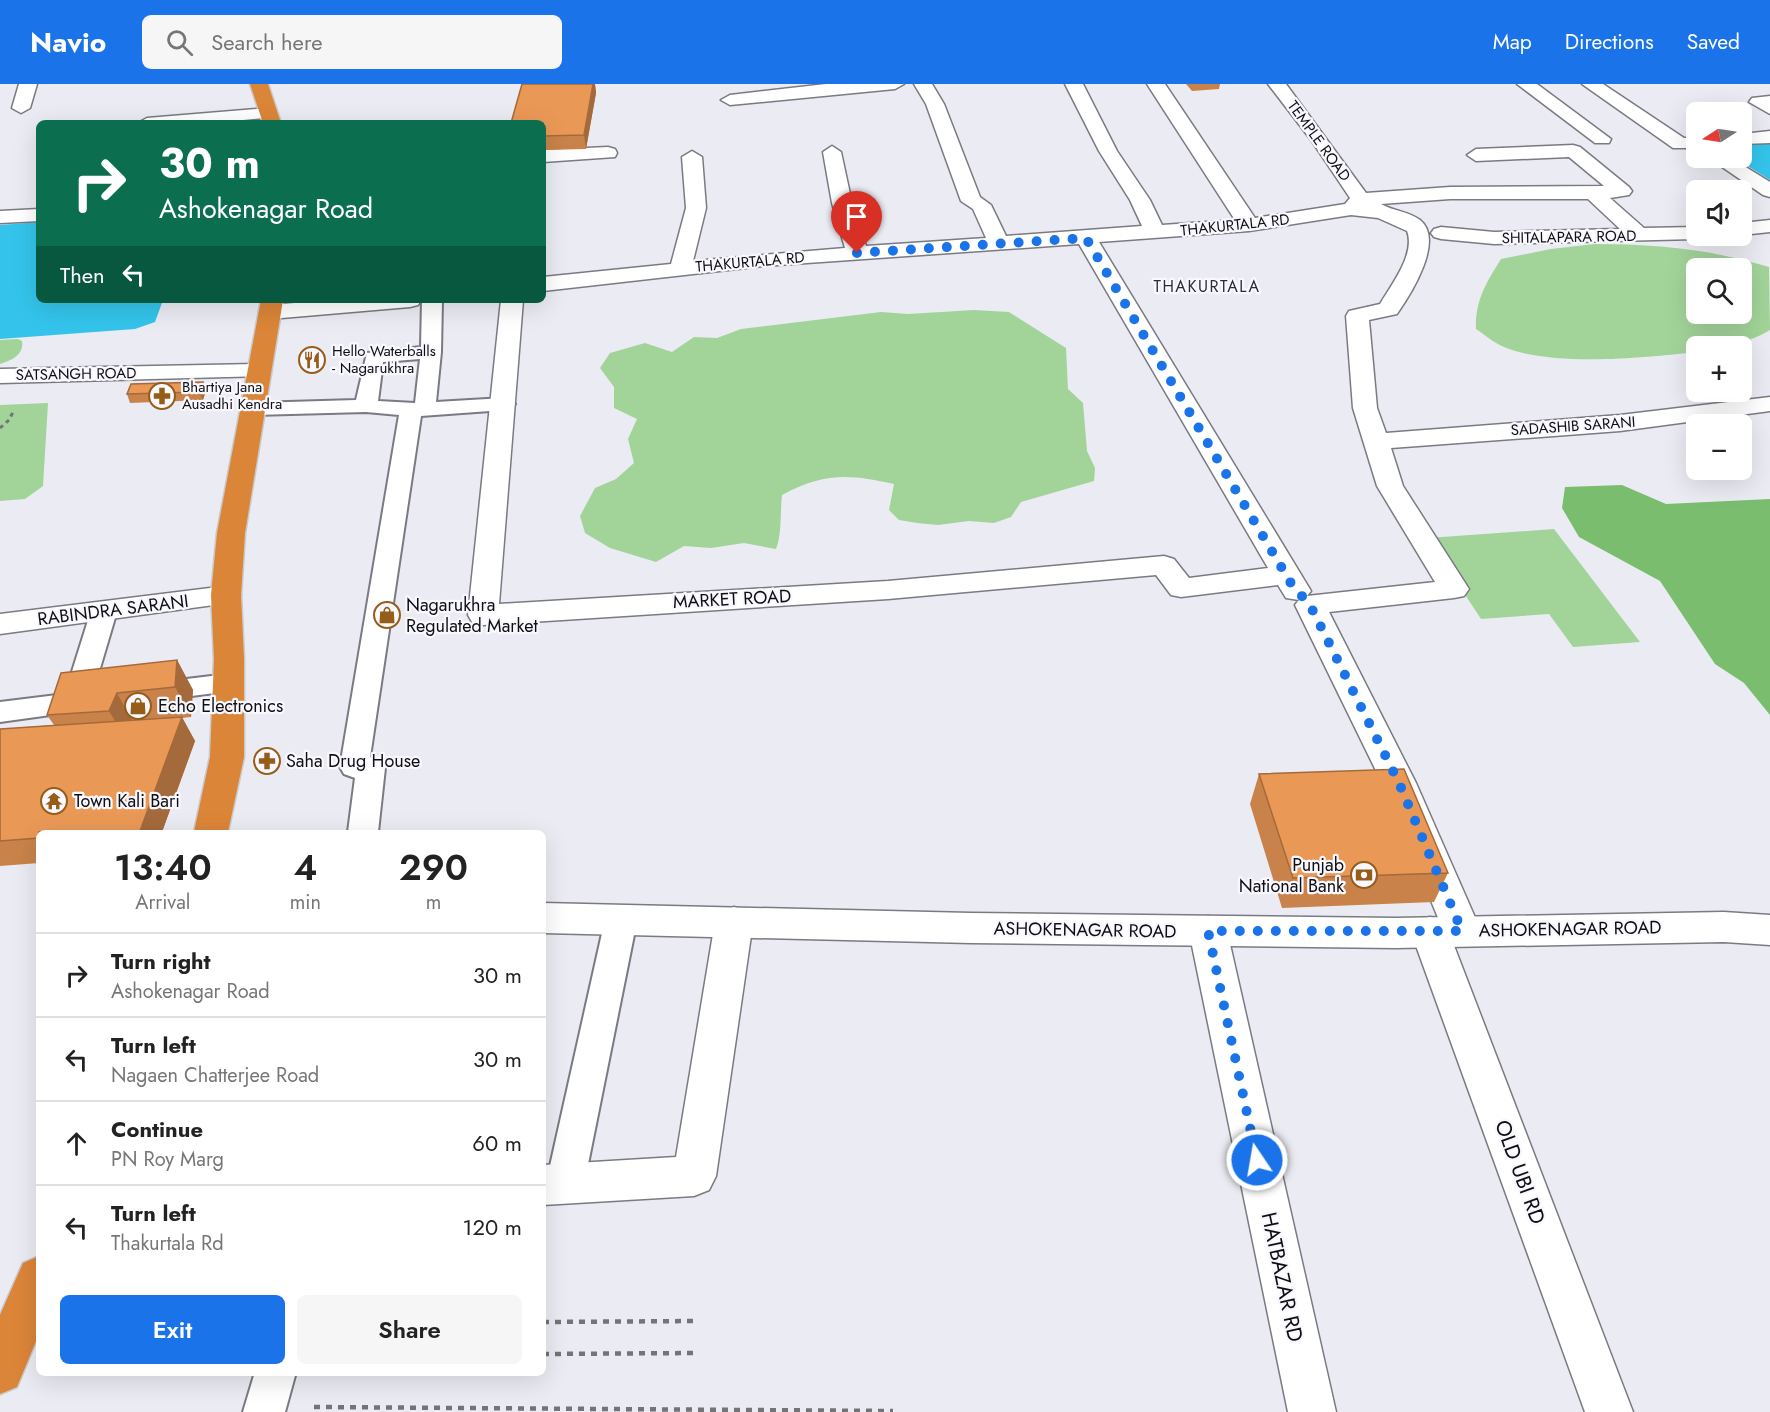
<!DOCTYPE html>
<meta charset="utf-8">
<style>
body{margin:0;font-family:Jost,sans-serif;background:#f6f6f6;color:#222;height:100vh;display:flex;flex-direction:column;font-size:22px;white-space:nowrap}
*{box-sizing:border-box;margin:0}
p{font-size:20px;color:#767676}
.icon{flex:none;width:33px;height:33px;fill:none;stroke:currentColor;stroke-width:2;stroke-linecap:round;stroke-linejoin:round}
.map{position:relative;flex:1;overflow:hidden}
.sheet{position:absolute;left:36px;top:746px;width:510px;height:546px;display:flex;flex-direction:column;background:#fff;border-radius:9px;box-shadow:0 6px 24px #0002}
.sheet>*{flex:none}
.banner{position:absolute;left:36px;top:36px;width:510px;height:183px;border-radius:9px;box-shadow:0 6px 24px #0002;background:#0b6e4f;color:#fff;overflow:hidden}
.needle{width:39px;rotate:258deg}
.tools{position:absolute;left:1686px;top:18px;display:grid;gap:12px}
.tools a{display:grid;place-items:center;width:66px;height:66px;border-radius:9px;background:#fff;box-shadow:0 6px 24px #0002;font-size:30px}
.pin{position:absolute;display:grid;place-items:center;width:51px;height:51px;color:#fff;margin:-62px -26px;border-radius:50% 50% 50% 0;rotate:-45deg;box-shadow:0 0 6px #0007}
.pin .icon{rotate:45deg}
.me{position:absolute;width:66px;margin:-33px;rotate:348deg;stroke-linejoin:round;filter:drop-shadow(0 0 4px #0008)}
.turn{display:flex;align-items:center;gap:21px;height:126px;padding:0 24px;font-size:27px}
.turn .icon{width:78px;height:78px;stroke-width:2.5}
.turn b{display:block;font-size:42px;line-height:51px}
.then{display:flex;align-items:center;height:57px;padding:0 24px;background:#0003;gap:12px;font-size:22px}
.eta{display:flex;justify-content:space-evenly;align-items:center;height:102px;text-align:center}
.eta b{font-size:36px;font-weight:600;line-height:42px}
.action{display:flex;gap:12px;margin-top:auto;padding:12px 24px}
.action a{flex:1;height:69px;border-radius:9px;background:#1a73e8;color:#fff;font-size:24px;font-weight:600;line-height:69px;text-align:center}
.action a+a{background:#f6f6f6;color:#222}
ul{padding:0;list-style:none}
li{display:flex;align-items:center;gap:18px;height:84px;padding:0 24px;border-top:2px solid #e0e0e0}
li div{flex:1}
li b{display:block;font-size:22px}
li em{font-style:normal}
header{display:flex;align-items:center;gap:36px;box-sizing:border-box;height:84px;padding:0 30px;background:#1a73e8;color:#fff}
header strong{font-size:28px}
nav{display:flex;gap:33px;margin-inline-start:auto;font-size:21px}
.search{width:420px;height:54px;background:#f6f6f6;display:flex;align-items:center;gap:15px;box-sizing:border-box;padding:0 21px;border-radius:9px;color:#767676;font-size:22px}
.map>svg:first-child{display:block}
.green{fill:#a2d499;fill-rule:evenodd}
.forest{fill:#7bbd6f}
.water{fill:#34c4eb}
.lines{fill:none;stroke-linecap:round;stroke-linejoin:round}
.lane-casing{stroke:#7b7a82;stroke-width:4}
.street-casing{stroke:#7b7a82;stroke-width:3}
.secondary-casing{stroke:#7b7a82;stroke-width:3}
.highway-casing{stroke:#cacacb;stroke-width:3}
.path-far1{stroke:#737378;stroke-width:3;stroke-dasharray:4 4;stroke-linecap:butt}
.path{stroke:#737378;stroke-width:4.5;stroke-dasharray:6 6;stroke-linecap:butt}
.lane{fill:#fff;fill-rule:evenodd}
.street{fill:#fff;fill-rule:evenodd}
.secondary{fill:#fff;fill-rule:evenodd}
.highway{fill:#db8538;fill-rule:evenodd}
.wall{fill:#c9834a}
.shaded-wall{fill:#a46a3c}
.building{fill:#ea9856;stroke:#a46a3c;stroke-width:1.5}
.route{stroke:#1a73e8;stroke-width:10;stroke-dasharray:0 18}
.labels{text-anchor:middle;stroke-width:4.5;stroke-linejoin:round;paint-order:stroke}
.far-street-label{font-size:15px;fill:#0f0e11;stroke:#f9f8ff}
.far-poi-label{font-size:15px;fill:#0f0e11;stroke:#f9f8ff;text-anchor:start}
.far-neighbourhood-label{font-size:16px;letter-spacing:1.5px;fill:#2c2b31;stroke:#f9f8ff}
.street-label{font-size:18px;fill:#0f0e11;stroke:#f9f8ff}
.poi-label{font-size:18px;fill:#0f0e11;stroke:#f9f8ff;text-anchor:start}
.near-street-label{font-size:21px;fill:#0f0e11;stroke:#f9f8ff}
</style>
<header>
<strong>Navio</strong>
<div class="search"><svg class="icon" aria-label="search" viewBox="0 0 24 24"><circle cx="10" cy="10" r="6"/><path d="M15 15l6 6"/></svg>Search here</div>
<nav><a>Map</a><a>Directions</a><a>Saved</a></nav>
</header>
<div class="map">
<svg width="1770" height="1328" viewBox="0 0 1770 1328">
<rect width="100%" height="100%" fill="#ebebf3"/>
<path class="green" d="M1595,160c60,0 115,5 174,23l1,63c-25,15 -45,16 -74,16v6c-51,6 -145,15 -192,-5 -10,-4 -19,-12 -28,-18 -1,-28 10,-46 25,-70l50,-10zM1742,184v46h-46v-46z
M974,226l35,2 57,36 2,41 15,14 4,48 8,17 -1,13 -73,21 -10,15 -17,6 -25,-2 -31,4 -21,-2 -18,-3 -10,-10 5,-26c-44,-10 -70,-12 -112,11 -2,17 0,39 -6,54l-32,-6 -33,5 -27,-2 -28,16 -46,-14 -25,-15 -5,-17 15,-28 21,-9 18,-16 -6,-24 9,-20 -23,-11v-21l-14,-19 10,-15 35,-10 27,9 22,-15 23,1 24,-9 140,-17 27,2z
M18,255l4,2c2,14 -10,19 -22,23v-24z
M48,319l-5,83 -18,13 -25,2v-96z
M1554,445l86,113 -67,5 -24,-33 -68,5 -53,-81z"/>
<path class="forest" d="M1622,401l44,19 104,-5v216l-26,-32 -29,-19 -55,-83 -81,-44 -17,-29 3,-21z"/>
<path class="water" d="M1770,57v39l-35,-22h7v-15z
M39,138v78h124l-8,22 -20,7 -135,10v-114z"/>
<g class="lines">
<defs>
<path id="lane" d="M422,216h20l-1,52 -5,50 68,-4 8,1 3,5 -3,5 -8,1 -83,6 -51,341 11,4 4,7 -7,64h-30l7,-54 -11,-4 -4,-7 59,-352 -33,-3 -113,3 -8,-1 -3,-5 3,-5 8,-1 103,-3 11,-47 54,-6zM420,275l-5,44 -37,-2 5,-39z
M104,519l9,2 4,6 -24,81 6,1 4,7c-7,12 -25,17 -38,13l-65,9v-20l65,-8 26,-83 4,-6z
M228,590l10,2 4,7 -4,7 -85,11 -10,-2 -4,-7 4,-7 10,-2z
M621,823l11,4 5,9 -53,264 -6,12 -13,6 -13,-6 -6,-12 59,-264 5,-9z
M255,1288h41l-11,40h-42z"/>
<path id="street" d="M19,0h18l-7,24 -9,5 -9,-5z
M826,0h78l-9,5 -165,16 -9,-5 9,-5z
M914,0h18l12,20 36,93 11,8 15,31 136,-10 -12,-26 -31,-49 -34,-67h18l34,67 33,49 12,25 73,-5 -88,-136h18l90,134 90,-14 5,-6 -39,-58 -43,-56h18l80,109 84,-6 154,-1 -35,-29 -93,4 -9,-6 9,-6 97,-4 7,2 49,40 3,4 -3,4 -19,3 34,30 52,-1v9h9l-9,3 -202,5 -53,-5 -7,-2 -3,-4 3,-4 7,-2 53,5 126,-3 -32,-30h-138l-69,5c12,7 27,7 39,16 25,20 -9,74 -23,94l-28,6 8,88 9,25 234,-18 150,-18v14l-150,20 -229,17 12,38 66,103 -5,7 -10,2 -125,14 87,171 65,148 -6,11 -13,4 -9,-3 180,469h-48l-174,-480 6,-11 13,-4 9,3 -57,-137 -87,-178 4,-5 -13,-2 -8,-13 -97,12 -10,-2 -15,-20 -268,24 -405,26 -11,-3 -4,-7 33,-315h22l-24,304 389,-23 276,-25 10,3 15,19 79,-10 -189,-324 -315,22 -221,25v-14l128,-13 15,-56 -4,-51 10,-6 10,6 4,51 -13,53 152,-13 -13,-45 -9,-51 9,-6 9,6 11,51 14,43 120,-8 -13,-29 -12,-8 -35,-97zM1351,131l27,3 29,13c9,23 -16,54 -27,73l-31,7 -3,5 7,92 24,78 58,96 -128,14 4,-5 -212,-349 150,-11z
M1517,0h20l74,55 -2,4h-14z
M1582,0h21l81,54h12v10h-23z
M1770,12v18l-21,-12 3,-4z
M268,24l6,1 3,4 -3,4 -61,6h-75l9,-5z
M1770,47v12l-28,1v-10z
M608,63l7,2 2,4 -2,4 -72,5v-12z
M1709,74h22l39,24v15l-7,-2z
M39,125v12l-39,2v-12z
M1770,136v12l-28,3v-12z
M331,216h90l-3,5 -8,2 -140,12 -8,-2 -3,-5 3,-5 8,-2z
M259,280l9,2 3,5 -3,5 -268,7v-14z
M226,502l10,2 5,7 -5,7 -236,32v-20z
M734,823l13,4 6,11 -37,254 -7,14 -15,6 -151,9v-40l133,-8 39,-235 6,-11z
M1208,832l13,4 6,11 109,481h-48l-99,-481 6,-11z"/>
<path id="secondary" d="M543,819l428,10 425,5 328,-6 46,3v30l-46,-3 -328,6 -425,-5 -428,-10z"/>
<path id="highway" d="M250,0h18l13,39h-18z
M261,216h22l-38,233 -4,62 3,64v98l-16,75h-34l16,-75 4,-98 -3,-64 6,-62z
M39,1172v78l-22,53 -17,7v-79l23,-52z"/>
</defs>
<use href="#lane" class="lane-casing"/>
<use href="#street" class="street-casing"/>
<use href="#secondary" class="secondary-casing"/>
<use href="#highway" class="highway-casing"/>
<path class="path-far1" d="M0,344l9,-8 5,-10"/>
<path class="path" d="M543,1238l156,-1
M543,1270l152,-1
M314,1323l579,4"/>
<use href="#lane" class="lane"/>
<use href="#street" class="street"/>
<use href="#secondary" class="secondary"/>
<use href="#highway" class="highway"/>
</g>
<path class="wall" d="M522,0h73l1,9 -10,56 -43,1v-27z
M1186,0h34l-1,5 -27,2z
M203,298l3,8 -3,10 -73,3 -3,-9z
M177,576l16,30 -2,27 -9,1 13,23 -33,91h-123v31l-39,3v-137l54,-4 -7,-10z
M1259,690l189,99 -14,29 -152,6 -32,-104z"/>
<path class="shaded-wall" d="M593,0h2l1,9 -10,56 -2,-14z
M203,298l3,8 -3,10 -4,-8z
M177,576l16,30 -2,27 -16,-30z
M117,609l17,31 -7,17 -18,-30z
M182,633l13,24 -33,91h-21l-1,-1z"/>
<path class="building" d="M522,0h71l-9,51 -41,1v-13h-32z
M203,298l-4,10 -72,2 4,-10z
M177,576l-2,27 -58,6 -8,18 -62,4 14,-42z
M182,633l-42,114 -21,1h-80v6l-39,3v-112z
M1404,685l44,104 -155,5 -34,-104z"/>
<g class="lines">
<path class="route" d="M857,169l229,-15 206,347 18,20 89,178 63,148h-254l49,229"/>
</g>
<defs>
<symbol id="restaurant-ring" viewBox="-11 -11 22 22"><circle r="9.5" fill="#f9f8ff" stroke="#955d18" stroke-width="1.5"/><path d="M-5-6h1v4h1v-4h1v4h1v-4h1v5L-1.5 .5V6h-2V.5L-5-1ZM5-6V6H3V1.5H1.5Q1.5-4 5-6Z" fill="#955d18"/></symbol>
<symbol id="pharmacy-ring" viewBox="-11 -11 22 22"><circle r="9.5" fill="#f9f8ff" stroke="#955d18" stroke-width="1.5"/><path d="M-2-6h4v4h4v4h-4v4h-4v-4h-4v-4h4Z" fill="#955d18"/></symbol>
<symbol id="shop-ring" viewBox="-11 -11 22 22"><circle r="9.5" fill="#f9f8ff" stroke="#955d18" stroke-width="1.5"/><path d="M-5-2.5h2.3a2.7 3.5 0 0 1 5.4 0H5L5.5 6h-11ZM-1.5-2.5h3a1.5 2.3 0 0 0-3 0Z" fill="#955d18"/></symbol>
<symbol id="temple-ring" viewBox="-11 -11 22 22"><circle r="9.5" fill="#f9f8ff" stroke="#955d18" stroke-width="1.5"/><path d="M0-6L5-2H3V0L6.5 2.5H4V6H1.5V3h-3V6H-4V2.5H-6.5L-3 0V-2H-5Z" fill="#955d18"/></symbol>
<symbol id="bank-ring" viewBox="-11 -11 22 22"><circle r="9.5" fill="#f9f8ff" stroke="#955d18" stroke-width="1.5"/><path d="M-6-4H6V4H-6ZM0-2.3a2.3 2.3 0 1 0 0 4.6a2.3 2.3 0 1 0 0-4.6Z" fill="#955d18"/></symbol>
</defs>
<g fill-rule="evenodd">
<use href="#restaurant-ring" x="297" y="261" width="30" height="30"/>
<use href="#pharmacy-ring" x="147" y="297" width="30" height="30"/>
<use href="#shop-ring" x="372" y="516" width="30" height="30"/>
<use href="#shop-ring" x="123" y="607" width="30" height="30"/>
<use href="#pharmacy-ring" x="252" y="662" width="30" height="30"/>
<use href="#temple-ring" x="39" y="702" width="30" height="30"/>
<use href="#bank-ring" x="1349" y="776" width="30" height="30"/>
</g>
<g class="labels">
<g class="far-street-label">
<text transform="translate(1319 57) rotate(54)" y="5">TEMPLE ROAD</text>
<text transform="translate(1235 141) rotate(-6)" y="5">THAKURTALA RD</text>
<text transform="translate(1569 153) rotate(-1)" y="5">SHITALAPARA ROAD</text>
<text transform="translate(750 178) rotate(-5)" y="5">THAKURTALA RD</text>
<text transform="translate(76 290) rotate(-1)" y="5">SATSANGH ROAD</text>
<text transform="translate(1573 342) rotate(-4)" y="5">SADASHIB SARANI</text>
</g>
<g class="far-poi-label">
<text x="332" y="272">Hello Waterballs<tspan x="332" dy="17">- Nagarukhra</tspan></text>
<text x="182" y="308">Bhartiya Jana<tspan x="182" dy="17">Ausadhi Kendra</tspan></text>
</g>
<g class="far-neighbourhood-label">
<text x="1207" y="208">THAKURTALA</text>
</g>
<g class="street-label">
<text transform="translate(732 515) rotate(-3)" y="6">MARKET ROAD</text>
<text transform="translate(113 526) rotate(-7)" y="6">RABINDRA SARANI</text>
<text transform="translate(1570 845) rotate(-1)" y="6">ASHOKENAGAR ROAD</text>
<text transform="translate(1085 846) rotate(1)" y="6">ASHOKENAGAR ROAD</text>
</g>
<g class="poi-label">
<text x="406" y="527">Nagarukhra<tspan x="406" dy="21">Regulated Market</tspan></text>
<text x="158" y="628">Echo Electronics</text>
<text x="286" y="683">Saha Drug House</text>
<text x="74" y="723">Town Kali Bari</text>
<text x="1344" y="787" text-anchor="end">Punjab<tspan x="1344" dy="21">National Bank</tspan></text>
</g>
<g class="near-street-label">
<text transform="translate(1520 1088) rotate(70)" y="7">OLD UBI RD</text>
<text transform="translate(1282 1193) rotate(78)" y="7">HATBAZAR RD</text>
</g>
</g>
</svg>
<div class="tools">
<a><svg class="needle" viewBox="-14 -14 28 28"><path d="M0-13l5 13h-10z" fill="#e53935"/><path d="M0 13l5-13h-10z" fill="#767676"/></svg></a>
<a><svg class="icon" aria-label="sound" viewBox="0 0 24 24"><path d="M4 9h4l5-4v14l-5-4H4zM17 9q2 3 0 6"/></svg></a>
<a><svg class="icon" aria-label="search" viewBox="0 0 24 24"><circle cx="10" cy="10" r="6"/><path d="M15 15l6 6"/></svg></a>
<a>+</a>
<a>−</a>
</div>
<div class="pin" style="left:857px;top:169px;background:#d93025"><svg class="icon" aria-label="arrive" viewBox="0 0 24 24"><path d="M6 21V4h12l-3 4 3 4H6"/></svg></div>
<svg class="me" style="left:1257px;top:1076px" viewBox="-20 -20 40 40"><circle r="17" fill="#1a73e8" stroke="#fff" stroke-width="3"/><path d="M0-11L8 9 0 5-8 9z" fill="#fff"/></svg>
<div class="banner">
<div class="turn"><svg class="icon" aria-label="right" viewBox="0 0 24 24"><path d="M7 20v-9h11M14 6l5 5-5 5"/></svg><div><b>30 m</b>Ashokenagar Road</div></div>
<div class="then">Then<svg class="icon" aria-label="left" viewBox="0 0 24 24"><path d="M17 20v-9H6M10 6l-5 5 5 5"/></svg></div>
</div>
<section class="sheet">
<div class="eta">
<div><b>13:40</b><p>Arrival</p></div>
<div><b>4</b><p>min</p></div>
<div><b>290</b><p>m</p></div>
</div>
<ul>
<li><svg class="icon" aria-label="right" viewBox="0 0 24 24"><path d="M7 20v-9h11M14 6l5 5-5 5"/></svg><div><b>Turn right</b><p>Ashokenagar Road</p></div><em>30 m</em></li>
<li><svg class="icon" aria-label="left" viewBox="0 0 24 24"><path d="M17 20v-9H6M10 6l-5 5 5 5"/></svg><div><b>Turn left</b><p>Nagaen Chatterjee Road</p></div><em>30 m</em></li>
<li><svg class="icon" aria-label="ahead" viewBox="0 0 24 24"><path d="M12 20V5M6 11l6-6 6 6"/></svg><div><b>Continue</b><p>PN Roy Marg</p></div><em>60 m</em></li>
<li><svg class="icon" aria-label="left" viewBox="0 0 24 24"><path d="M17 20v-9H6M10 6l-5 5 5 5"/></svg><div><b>Turn left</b><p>Thakurtala Rd</p></div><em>120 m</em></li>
</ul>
<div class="action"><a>Exit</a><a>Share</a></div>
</section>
</div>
